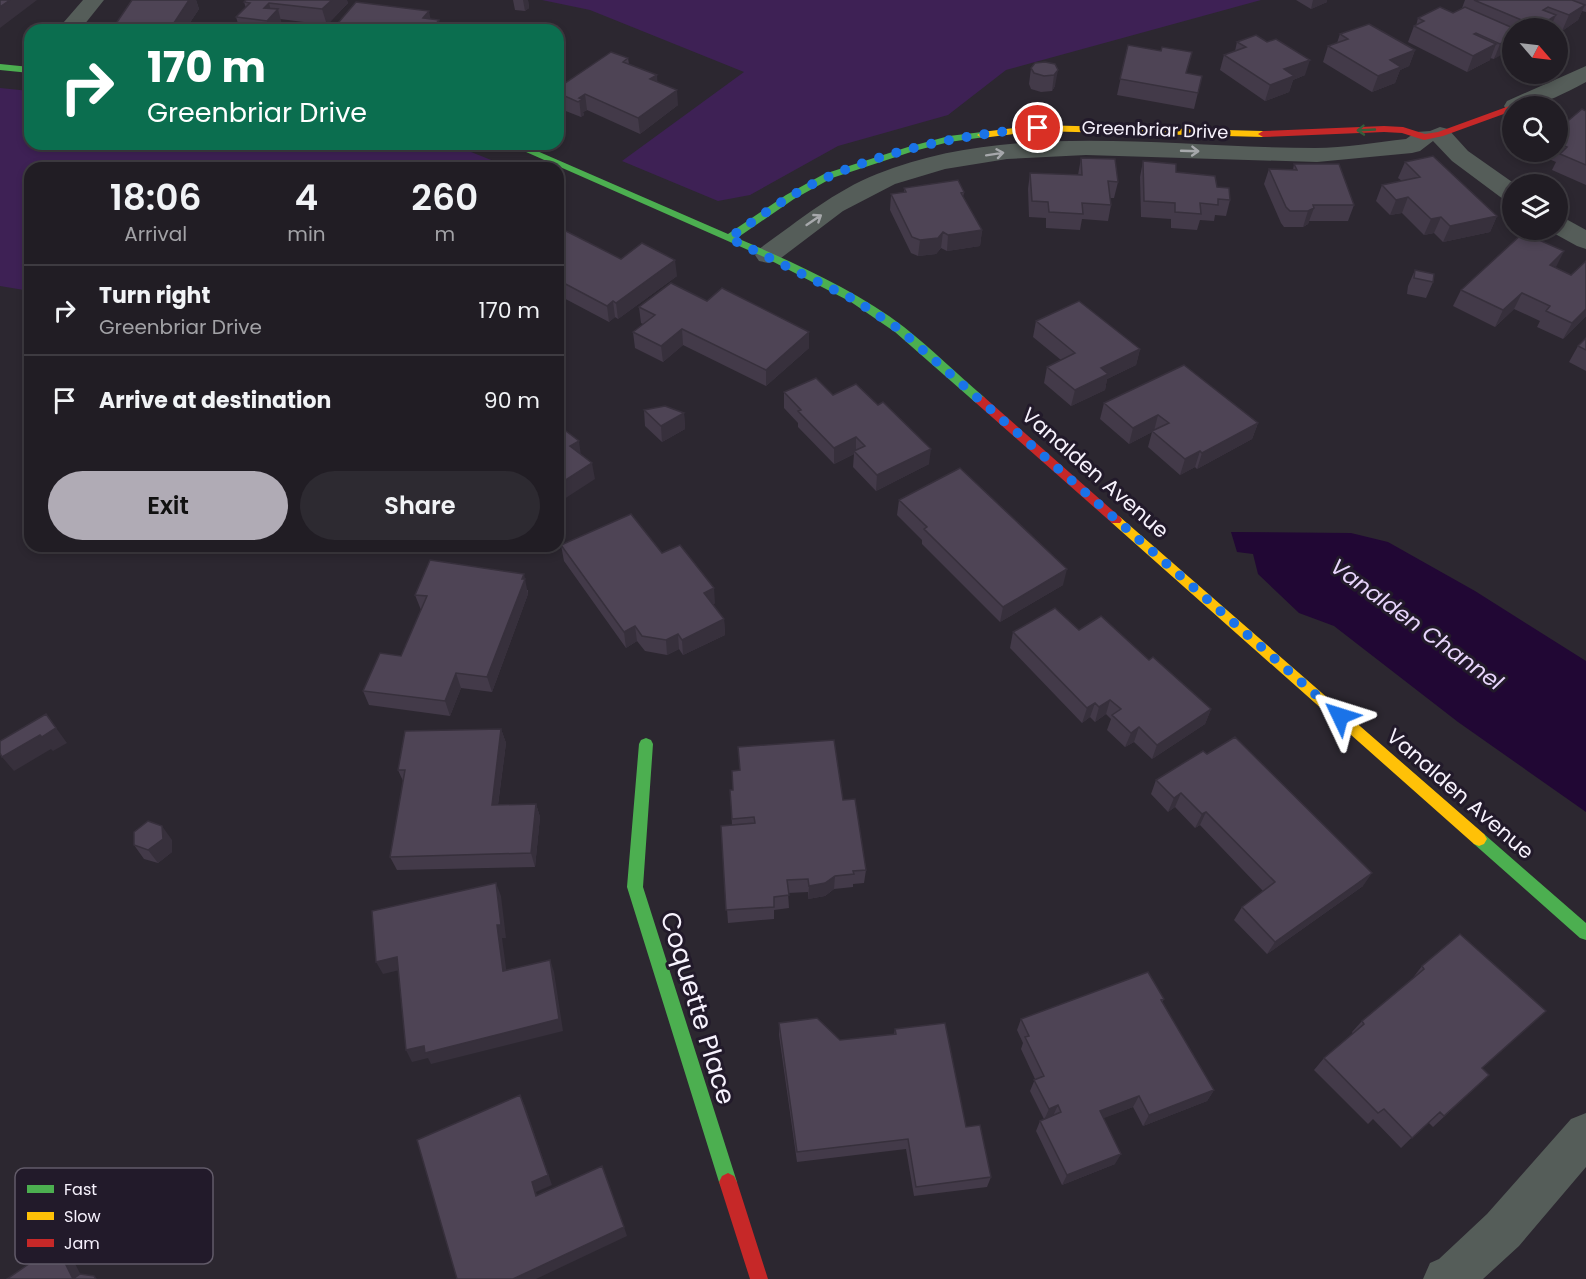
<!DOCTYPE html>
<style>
body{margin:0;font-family:Poppins,sans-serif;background:#2d2a31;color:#f1f3f6;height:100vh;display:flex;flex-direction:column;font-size:22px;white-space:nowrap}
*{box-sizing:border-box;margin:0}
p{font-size:20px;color:#a2a2a6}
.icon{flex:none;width:33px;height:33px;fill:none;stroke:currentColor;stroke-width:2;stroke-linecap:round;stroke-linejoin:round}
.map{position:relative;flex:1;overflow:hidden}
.panel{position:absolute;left:24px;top:162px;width:540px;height:390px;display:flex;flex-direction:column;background:#211d24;border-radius:18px;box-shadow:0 3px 9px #0003,0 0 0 2px #3e3b41}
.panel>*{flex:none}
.banner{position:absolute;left:24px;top:24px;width:540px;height:126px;border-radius:18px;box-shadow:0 3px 9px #0003,0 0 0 2px #3e3b41;background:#0b6e4f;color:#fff;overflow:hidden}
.needle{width:39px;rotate:118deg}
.fabs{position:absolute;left:1502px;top:18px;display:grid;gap:12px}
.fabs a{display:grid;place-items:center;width:66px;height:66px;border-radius:50%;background:#211d24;box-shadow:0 3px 9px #0003,0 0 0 2px #3e3b41;font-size:30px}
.pin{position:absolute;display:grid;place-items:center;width:51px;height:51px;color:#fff;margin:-26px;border:3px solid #fff;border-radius:50%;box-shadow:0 2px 6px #0007}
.me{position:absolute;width:66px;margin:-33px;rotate:311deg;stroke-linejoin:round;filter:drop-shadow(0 0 4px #0008)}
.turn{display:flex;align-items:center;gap:21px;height:126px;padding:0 24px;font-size:27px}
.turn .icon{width:78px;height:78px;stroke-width:2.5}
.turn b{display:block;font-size:42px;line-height:51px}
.eta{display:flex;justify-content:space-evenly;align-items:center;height:102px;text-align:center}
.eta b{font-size:36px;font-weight:600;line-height:42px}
.action{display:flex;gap:12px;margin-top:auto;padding:12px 24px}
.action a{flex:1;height:69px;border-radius:36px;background:#b0abb5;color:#111;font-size:24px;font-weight:600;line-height:69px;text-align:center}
.action a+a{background:#2d2a31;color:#f1f3f6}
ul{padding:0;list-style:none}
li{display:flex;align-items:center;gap:18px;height:90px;padding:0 24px;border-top:2px solid #3e3b41}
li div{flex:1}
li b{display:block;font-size:22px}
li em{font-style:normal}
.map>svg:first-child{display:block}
.green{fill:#3e2155}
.water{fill:#210734}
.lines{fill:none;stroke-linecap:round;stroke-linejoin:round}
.street{fill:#555d59;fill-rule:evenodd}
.fast{fill:#4caf50;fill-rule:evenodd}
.slow{fill:#ffc107;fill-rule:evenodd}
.jam{fill:#c62828;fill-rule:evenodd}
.wall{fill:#433a49}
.shaded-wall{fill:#37303c}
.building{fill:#4e4455;stroke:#37303c;stroke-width:1.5}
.oneway{stroke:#355d3b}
.oneway2{stroke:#a6a8ab}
.route{stroke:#1a73e8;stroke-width:10;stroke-dasharray:0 18}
.labels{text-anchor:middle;stroke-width:6;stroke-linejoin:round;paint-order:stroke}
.far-street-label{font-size:18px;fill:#f7f2fd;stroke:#221a2a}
.street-label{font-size:21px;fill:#f7f2fd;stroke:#221a2a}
.water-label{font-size:22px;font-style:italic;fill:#e8d5fc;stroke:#221a2a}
.near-street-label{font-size:26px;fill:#f7f2fd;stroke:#221a2a}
.key{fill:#221a2a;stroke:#625b69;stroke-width:1.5}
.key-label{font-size:16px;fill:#f7f2fd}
</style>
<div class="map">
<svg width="1586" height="1279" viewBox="0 0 1586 1279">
<rect width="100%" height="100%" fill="#2c2730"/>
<path class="green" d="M542,0h719l-255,70 -58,45 -110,31 -88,49 -32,6 -96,-40 122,-89 -154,-62z
M0,88l30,3v53h421l60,24h-481v123l-30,-5z"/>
<path class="water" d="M1231,532l120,1 37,9 87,49 111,70v151l-128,-90 -124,-96 -35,-13 -41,-39 -5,-20 -16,-2z"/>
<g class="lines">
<path class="street" d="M83,0h21l-24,30h-23z
M1586,66v16c-27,14 -43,24 -74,24v6l-5,-1 -3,-5 3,-5z
M1440,127l8,2 20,22 47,33h-3v17l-9,-2 -51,-38 -19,-20 -13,10 -8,2 -95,9 -231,-7 -79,4 -62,10 -50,15 -52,27 -66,50 -9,2 -9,-2 -4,-6 4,-6c38,-27 75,-58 118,-75 134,-54 297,-26 438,-26 30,0 61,-6 91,-9l10,-7 14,-1z
M1557,216l9,3 20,11v19l-9,-3 -29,-16h9z
M1586,1113v54l-67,79 -36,33h-60l7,-16 9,-4 48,-45 84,-95z"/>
<path class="fast" d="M0,64l30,3v6l-30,-3z
M982,132l5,3 -2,2 -36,5 -35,9 -82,27 -38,21 -57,39c55,24 119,52 167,89 28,22 53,47 80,70l2,3 -2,3h-8l-81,-71 -44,-30 -87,-45 -256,-113h13l207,90 58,-39 38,-21 84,-27 41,-11z
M646,738l5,2 2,4 -10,143 94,295 -3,6 -6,3 -6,-3 -3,-6 -92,-295 12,-143 2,-4z
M1479,832l5,2 102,89v17l-6,-2 -106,-94 -3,-5 3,-5z"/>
<path class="slow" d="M1038,125l225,6 5,3 -5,3 -225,-6 -56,7 -5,-3 5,-3z
M1116,515l4,2 364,317 3,5 -3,5 -5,2 -5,-2 -362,-321 -2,-3z"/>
<path class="jam" d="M1512,105l4,1h-4v5l-69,25 -19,4 -22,-7 -18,-1 -121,5 -5,-3 5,-3 121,-5 19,1 22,7 13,-2z
M980,396l4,1 136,120 2,3 -2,3h-8l-136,-120 -2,-3 2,-3z
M728,1173l6,3 3,6 31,97h-18l-31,-97 3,-6z"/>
</g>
<path class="wall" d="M132,0h64l3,9 -14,21h-68l-2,-5z
M513,0h15l1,8 -4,3 -10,-1z
M1296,0h31v2l-16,7z
M1465,0h121v12l-4,-1 -4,9 -16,11 -11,-5 -1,2h-38l-18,31 -4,-1v2l-23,12 -59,-30 6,-16h2l2,-8 35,-5 9,-5z
M347,1l1,2 -21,22 -47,-6 2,6 -5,5h-37l-4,-13 10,-9 -2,-6z
M1340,34l75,16 -6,16 -9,4 -5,13 -23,9 -49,-30 5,-16 9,-3z
M1237,42l68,33 -12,5 -4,12 -24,9 -45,-31 4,-15 11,-4z
M1128,45l58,28 16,3 -8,33 -77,-14z
M628,58l1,6 28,11v7l21,23 -38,29 -53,-24 -4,2 1,3 -3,2 -23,-9v-20z
M1055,64v22l-3,5 -11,1 -10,-3 -2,-5 2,-16z
M1586,111v74l-34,-15 4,-8 -24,-10h25v-28l5,2z
M1081,158l37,24 -4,16h-4l1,7 -3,16 -26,-2 -2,11 -34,-2v-10l-17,-1 -1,-28 2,-16 48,2z
M1143,161l74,26 13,13 -4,16 -11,-1 -1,6 -14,-1 -3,10 -26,-2v-9l-30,-2 -1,-40z
M1405,162l92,54 -7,16 -47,10 -9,-9 -10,2 -22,-22 -12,2 -14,-14 6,-16 20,-4 -4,-3z
M1294,164l60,41 -6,16h-39l-1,3 -5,3h-19l-3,-4 -17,-39 5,-15 24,1z
M904,188l60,4 -1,5 19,33 -2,16 -33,5 -6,-3 -5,6 -18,2 -7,-3 -21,-43 1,-16 13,-2z
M558,227l63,32 56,17 -59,43 -3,-2 -6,5 -51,-27z
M1556,268l30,48 -23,23 -26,-12 3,-6 -26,-12 -19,18 -42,-21 8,-16z
M1415,270l18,12 -7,16 -19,-4 1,-8z
M707,301l102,31v16l-43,38 -83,-41 -20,17 -28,-14 -2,-16 10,-8 -2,-1 -2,-16z
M1036,321l104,28 -4,16 -29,14 -2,11 -34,16 -27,-23 3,-16 14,-7 -28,-23z
M1586,338v33l-17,-9 9,-16z
M784,392l49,3 45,10 51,59 -53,27 -23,-24 1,-13 -20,10 -36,-37v-4l-14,-15z
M1104,403l154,20 -6,16 -55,30 -2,-2 -15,8 -32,-28 4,-15 -23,12 -29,-25z
M644,410l40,3 1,16 -23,13 -17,-16z
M899,500l164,85 -63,37 -78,-78v-4l-25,-25z
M561,545l101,8 53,50 -3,2 12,14 1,16 -42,20 -4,-6 -12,6 -22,-4 -8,-10 -11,7 -62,-87z
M528,590v4l-36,98 -31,-4 -11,28 -81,-11 -6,-14 38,-35 20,-46 -6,-15z
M1079,630l70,30 62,49 -6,15 -53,35 -18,-17 -9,5 -18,-17 4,-11 -5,-5 -11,8 -5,-5 -8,6 -72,-75 3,-16z
M501,729l5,14 -8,62 38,-1 4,13 -5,50 -138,3 -7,-13 13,-76 -5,-11z
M740,770l103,30 23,70 -2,13 -11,1v3l-19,2 -9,7 -17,3v-7l-20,1 1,15 -15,2v9l-46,4 -7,-97 11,-1 -2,-35h3z
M1156,780l207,106 -96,68 -33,-34 8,-13 21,-16 -63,-66 -5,3 -20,-21 -7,5 -17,-18z
M172,840v12l-14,11 -14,-4 -10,-14z
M1460,934l22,134 7,7 -56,52 -5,-5 -27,26 -28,-29 -5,5 -54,-54 10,-12 29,-24 -1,-2 10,-11 50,-42 10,-13z
M1164,999l-2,4 52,87 -7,11 -64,25 -10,-19 -30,11 12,46 -53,21 -26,-54 4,-10 4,-2 -14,-28 5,-12 -14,-30 2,-6 -6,-13 4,-11z
M779,1023l61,17 54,-6 1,-5 71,98 25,50 -4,10 -73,9 -8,-47 -109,13 -18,-127z"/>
<path class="shaded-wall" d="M10,0h27l-37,28v-21z
M186,0h10l3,9 -14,21h-12l-1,-4z
M332,0h15l1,3 -21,22 -5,-16z
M523,0h5l1,8 -4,3z
M1313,0h14v2l-16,7z
M269,3l3,12 6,-6 4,16 -5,5h-8l-5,-22z
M1585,5l-7,15 -16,11 7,-16z
M429,11l3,15 -9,-8z
M1556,15l-6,13h-13l1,-1z
M439,20l2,10h-10z
M1512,38v11l-18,10 6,-15z
M1496,44l-6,16 -23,12 6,-16z
M1415,50l-6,16 -9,4 -5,13 -23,9 6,-16 12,-16z
M1310,60l-5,15 -12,5 -4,12 -24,9 5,-16 14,-16z
M1058,70l-3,16 -3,5 2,-16z
M657,75l1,15 -8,-11z
M677,90l1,15 -38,29 -2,-16z
M585,94l2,16 -4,2 1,3 -3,2 -2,-19z
M1408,197l-6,16 -12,2 6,-15z
M1314,208l-6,16 -5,3 5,-16z
M1497,216l-7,16 -47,10 7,-16z
M1441,217l-7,16 -10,2 7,-16z
M982,230l-2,16 -33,5 1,-16z
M943,232l-2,16 -5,6 -18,2 2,-16z
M1564,251l-8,16 -6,-2z
M675,260l2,16 -59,43 -2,-16z
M1522,293l-8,16 -19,18 8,-17z
M613,301l2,16 -6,5 -2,-16z
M1586,309v7l-23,23 9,-16z
M682,329l1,16 -20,17 -2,-16z
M809,332v16l-43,38v-16z
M1140,349l-4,16 -29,14 -2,11 -34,16 4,-16 26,-22z
M684,413l1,16 -23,13 -1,-16z
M1158,415l-4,16 -25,13 4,-16z
M1258,423l-6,16 -55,30 5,-16z
M856,437v16l-2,-2v3l-20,10v-16z
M579,441l2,15 -11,-10z
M931,449l-2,15 -53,27 1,-16z
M1200,451l-5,16 -15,8 5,-16z
M592,463l3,16 -37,24v-18z
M1067,569l-4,16 -63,37 3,-15z
M524,574l4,20 -36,98 -5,-15z
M714,588l1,15 -10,5 -1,-15z
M724,619l1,16 -42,20 -1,-15z
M635,626l2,15 -11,7 -2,-16z
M678,634l1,15 -12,6 -1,-15z
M456,673l5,15 -11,28 -5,-15z
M1110,700l-4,14 -11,8 4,-15z
M1095,703l-5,14 -8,6 5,-15z
M1211,709l-6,15 -53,35 5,-14z
M46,714l21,29 -14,8 -2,-2 -37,22 -12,-14z
M1139,727l-5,15 -9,5 6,-14z
M501,729l5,14 -10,76 -4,-14z
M1181,793l-6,14 -7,5 6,-14z
M536,804l4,13 -5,50 -4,-14z
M1206,812l-6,13 -5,3 7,-14z
M162,826l10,14v12l-14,11 -10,-13z
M1372,873l-9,13 -96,68 8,-12z
M835,876l-1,13 -9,7 -17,3 1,-13z
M496,883l5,13 5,42h-4l6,45 -5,-12 -6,-46z
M397,957l7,12 -21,5 -7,-12z
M550,960l4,12 9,59 -132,33 -3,-6 -16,4 -6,-12z
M1214,1090l-7,11 -64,25 6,-11z
M520,1095l5,11 27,79 -16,7 5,13 -5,-9 -4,-14z
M1139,1096l-6,11 -39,15 6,-11z
M1058,1105l-5,11 -9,4 5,-11z
M1121,1154l-6,10 -53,21 5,-10z
M624,1227l3,9 -91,43h-23z
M56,1245l14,9 13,25h-10z"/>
<path class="building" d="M0,0h10l-10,7z
M132,0h57l-17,26 -57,-1z
M246,0h86l-10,9 -53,-6 -5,5 14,1 -11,12 -31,-4 14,-14 -6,-1z
M1474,0h98l13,5 -16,10 -21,-8 -5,3 13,5 -18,12z
M356,2l73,9 -6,7 16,2 -8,10h-99z
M1440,7l13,6 12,-6 48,21 -1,10 -12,6 -24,-11 -2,1 22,10 -23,12 -59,-30 10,-5 -6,-3z
M1369,24l46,26 -25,10 11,7 -23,9 -50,-30 20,-7 -8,-5z
M1256,35l11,7 9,-3 34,21 -26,9 10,7 -24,9 -46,-30 22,-8 -9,-5z
M1128,45l33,6 1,-4 30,5 -6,21 16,3 -4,17 -78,-14z
M611,52l17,6 -5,4 34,13 -7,4 27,11 -39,28 -53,-24 -6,4 3,1 -4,3 -20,-9v-5z
M1045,62l10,2 3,6 -4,5 -10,1 -10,-3 -3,-5 4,-5z
M1582,109l4,2v54l-26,-11 7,-7 -10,-4v-19l5,2z
M1433,156l64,60 -47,10 -9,-9 -10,2 -23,-22 -12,3 -14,-15 38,-8 -15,-15z
M1081,158l34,1 3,23 -10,-1 3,24 -29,-2 1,11 -34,-2 -1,-10 -16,-1 -2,-28 52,2z
M1143,161l33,3v8l39,4 2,11 12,1 1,12 -12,-1v6l-18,-2 1,11 -26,-2v-9l-31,-2z
M1294,164h45l15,41h-41l1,3 -6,3h-18l-4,-4 -17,-38 28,1z
M958,180l6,12 -3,1 21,37 -34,5 -5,-3 -5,6 -18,2 -8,-3 -21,-43 15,-2 -2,-4z
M558,227l63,32 21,-16 33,17 -59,43 -3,-2 -6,5 -49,-26z
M1523,233l41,18 -14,14 21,10 15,-14v48l-14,14 -26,-12 4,-5 -28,-13 -19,17 -42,-20z
M1415,270l19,4 -1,8 -19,-4z
M671,283l36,18 15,-13 87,44 -43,38 -84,-41 -21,17 -28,-14 22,-17 -16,-8z
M1079,301l61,48 -39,19 7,6 -33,16 -28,-23 28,-14 -39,-32z
M1586,338v12l-8,-4z
M1184,365l74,58 -56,30 -2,-2 -15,8 -33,-28 17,-8 -11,-8 -25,13 -29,-25z
M816,378l17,17 23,-11 22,21 5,-3 48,47 -54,26 -23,-24 11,-5 -9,-9 -22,11 -36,-37 3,-1 -17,-18z
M665,406l19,7 -23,13 -17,-16z
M558,425l21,16 -9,5 22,17 -34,22z
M960,468l107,101 -64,38 -79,-78 3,-2 -28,-27z
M631,514l31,39 18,-8 34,43 -10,5 20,26 -42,21 -4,-6 -12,6 -24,-4 -7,-10 -11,6 -63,-87z
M430,560l94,14 -2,5h3l-38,98 -31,-4 -11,28 -82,-10 17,-38 21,3 26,-60 -12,-1z
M1055,608l24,22 22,-14 48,44 4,-3 58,52 -54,36 -18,-18 -8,6 -19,-18 9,-6 -11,-9 -11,7 -4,-4 -8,5 -74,-76z
M46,714l10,14 -14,9 -2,-2 -38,22 -2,-4v-12z
M501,729l-9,76 44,-1 -5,49 -141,4 15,-87h-7l7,-39z
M1235,737l137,136 -97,69 -33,-35 33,-25 -69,-70 -4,2 -21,-21 -7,5 -18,-18 47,-29 4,3z
M834,740l9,60 12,-1 11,71 -13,1 1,3 -19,2 -10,7 -16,3 -1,-7 -21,1 2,15 -15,2v10l-48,3 -5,-84 34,-3 -1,-6 -22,2 -2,-29h3l-1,-19 8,-1 -2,-23z
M148,821l14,5 1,13 -15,11 -14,-5v-13z
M496,883l5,42h-4l6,46 47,-11 9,59 -134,34 -1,-7 -18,4 -9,-93 -21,5 -4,-51z
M1460,934l86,77 -64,57 7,7 -45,41 -4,-4 -28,26 -28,-29 -6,4 -54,-55 40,-34 -2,-3 62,-52 -2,-3z
M1148,972l16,27 -3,1 53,90 -65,25 -10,-19 -39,15 21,43 -54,21 -27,-54 21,-9 -3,-7 -9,4 -15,-29 10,-4 -19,-39 4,-1 -8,-17z
M817,1018l23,22 56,-6 -1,-5 50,-6 21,104 14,-2 11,52 -75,10 -8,-48 -111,13 -18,-129z
M520,1095l28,80 -16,7 4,14 66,-30 22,61 -111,52h-56l-40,-139z
M56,1245l17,34 7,-5 14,2 2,3h-89z"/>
<defs><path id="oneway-shaft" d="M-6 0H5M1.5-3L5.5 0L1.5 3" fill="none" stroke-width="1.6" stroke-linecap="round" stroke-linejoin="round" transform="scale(1.5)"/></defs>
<use class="oneway" href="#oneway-shaft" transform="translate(1366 130) rotate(177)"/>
<g class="oneway2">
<use href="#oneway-shaft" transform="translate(1190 151) rotate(2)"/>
<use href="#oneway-shaft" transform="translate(995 154) rotate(-9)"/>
<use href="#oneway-shaft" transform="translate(814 220) rotate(-34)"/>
</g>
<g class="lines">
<path class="route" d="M1038,128c-71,6 -143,20 -208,48 -36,15 -69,40 -101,62l126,62 44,29 441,387"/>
</g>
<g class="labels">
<g class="far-street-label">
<text transform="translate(1155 130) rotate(2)" y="6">Greenbriar Drive</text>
</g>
<g class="street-label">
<text transform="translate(1095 473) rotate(41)" y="7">Vanalden Avenue</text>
<text transform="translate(1460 794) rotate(41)" y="7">Vanalden Avenue</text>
</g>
<g class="water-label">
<text transform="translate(1417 624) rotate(36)" y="8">Vanalden Channel</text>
</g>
<g class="near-street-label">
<text transform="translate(698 1008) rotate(73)" y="9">Coquette Place</text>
</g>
</g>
<rect x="15" y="1168" width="198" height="96" rx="9" class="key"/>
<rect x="27" y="1185" width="27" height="8" fill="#4caf50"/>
<rect x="27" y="1212" width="27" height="8" fill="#ffc107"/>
<rect x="27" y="1239" width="27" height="8" fill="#c62828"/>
<g class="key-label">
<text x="64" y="1195">Fast</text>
<text x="64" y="1222">Slow</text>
<text x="64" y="1249">Jam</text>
</g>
</svg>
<div class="fabs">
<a><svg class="needle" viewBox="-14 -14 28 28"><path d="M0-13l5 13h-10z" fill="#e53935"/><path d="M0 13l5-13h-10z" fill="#a2a2a6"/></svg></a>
<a><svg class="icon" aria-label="search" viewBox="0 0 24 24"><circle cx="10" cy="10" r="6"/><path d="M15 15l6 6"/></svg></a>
<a><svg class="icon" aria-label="layers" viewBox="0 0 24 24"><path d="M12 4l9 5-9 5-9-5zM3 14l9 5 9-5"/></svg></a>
</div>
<div class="pin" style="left:1038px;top:128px;background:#d93025"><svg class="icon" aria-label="arrive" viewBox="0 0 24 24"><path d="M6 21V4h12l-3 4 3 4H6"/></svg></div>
<svg class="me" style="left:1340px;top:716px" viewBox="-20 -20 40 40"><path d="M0-17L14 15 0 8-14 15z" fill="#1a73e8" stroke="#fff" stroke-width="4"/></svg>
<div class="banner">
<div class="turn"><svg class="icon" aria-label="right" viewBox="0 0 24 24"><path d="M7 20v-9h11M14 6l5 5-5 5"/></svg><div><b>170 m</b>Greenbriar Drive</div></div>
</div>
<section class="panel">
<div class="eta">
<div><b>18:06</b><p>Arrival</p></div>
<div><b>4</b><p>min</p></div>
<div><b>260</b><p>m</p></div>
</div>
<ul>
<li><svg class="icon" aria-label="right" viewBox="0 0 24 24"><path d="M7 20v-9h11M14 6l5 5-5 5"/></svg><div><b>Turn right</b><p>Greenbriar Drive</p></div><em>170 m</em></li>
<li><svg class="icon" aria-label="arrive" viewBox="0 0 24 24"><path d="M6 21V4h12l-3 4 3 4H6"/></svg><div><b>Arrive at destination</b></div><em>90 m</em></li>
</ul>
<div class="action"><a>Exit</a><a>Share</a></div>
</section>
</div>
